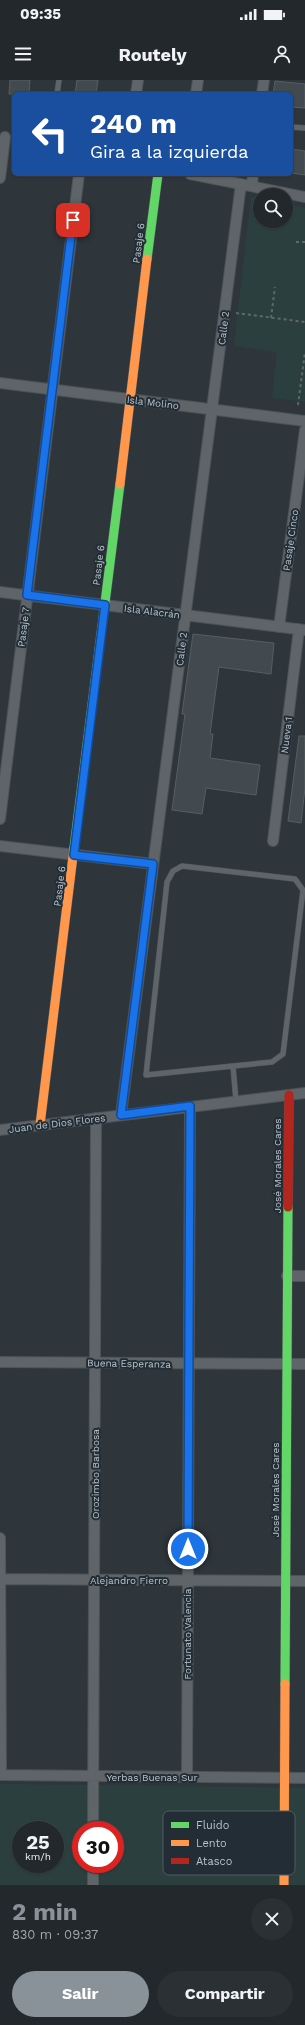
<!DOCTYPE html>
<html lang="es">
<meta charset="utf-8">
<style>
body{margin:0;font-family:"Work Sans",sans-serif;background:#2a3034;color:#f1f3f6;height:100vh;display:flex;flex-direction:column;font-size:15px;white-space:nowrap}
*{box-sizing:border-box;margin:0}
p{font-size:13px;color:#a2a6a9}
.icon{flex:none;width:22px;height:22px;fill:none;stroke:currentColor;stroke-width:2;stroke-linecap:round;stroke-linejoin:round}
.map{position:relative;height:1805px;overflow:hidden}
.details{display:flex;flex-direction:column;background:#22282c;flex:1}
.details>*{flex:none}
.banner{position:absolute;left:12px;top:12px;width:281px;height:84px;border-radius:6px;box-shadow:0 1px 3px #0004,0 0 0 1px #3f4448;background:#1a4fa0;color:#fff;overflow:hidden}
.controls{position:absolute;left:253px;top:108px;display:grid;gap:8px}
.controls a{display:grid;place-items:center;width:40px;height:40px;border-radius:50%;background:#22282c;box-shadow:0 1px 3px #0004,0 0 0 1px #3f4448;font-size:20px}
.speed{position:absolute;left:12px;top:1741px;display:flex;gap:8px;font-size:20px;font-weight:700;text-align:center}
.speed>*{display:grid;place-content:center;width:52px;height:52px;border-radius:50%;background:#22282c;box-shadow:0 1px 3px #0004,0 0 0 1px #3f4448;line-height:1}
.speed small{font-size:10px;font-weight:400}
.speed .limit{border:6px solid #d22;background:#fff;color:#111}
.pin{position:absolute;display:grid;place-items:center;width:34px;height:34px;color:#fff;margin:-17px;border-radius:8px;box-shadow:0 2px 6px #0006}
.me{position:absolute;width:44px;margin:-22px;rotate:0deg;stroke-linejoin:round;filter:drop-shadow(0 0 3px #0008)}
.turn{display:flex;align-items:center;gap:14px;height:84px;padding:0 12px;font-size:18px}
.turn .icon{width:52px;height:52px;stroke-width:2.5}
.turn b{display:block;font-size:28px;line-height:34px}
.round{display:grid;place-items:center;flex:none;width:42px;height:42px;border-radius:21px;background:#2a3034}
.summary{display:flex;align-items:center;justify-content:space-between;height:68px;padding:0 12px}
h1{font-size:24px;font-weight:700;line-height:30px;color:#899298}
.action{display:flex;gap:8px;margin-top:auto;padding:8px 12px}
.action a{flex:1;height:46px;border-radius:24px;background:#899298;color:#fff;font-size:16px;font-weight:700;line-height:46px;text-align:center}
.action a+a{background:#2a3034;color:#f1f3f6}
.status{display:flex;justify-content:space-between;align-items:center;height:28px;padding:0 20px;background:#22282c;direction:ltr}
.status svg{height:11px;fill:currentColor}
header{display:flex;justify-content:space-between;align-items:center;height:52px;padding:0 12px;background:#22282c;font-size:18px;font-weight:700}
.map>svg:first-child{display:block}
.green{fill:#2b403e;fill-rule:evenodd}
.building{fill:#434a4f;stroke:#575e62}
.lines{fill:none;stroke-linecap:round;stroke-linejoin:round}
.lane-casing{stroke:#4c5357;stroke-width:6}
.street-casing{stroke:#4c5357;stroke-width:12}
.fast-casing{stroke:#4c5357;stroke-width:10}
.slow-casing{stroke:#4c5357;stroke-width:10}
.jam-casing{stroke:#4c5357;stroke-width:10}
.path{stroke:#60676a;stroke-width:2;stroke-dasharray:3 3;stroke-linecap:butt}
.lane{stroke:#5e6468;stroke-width:5}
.street{stroke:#5e6468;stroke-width:10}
.fast{stroke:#63d668;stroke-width:9}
.slow{stroke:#ff974d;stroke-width:9}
.jam{stroke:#b3261e;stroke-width:9}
.route-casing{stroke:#114b97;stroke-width:10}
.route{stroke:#1a73e8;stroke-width:7}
.labels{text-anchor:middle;stroke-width:4;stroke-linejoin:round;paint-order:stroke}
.street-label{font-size:10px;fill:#bac3ca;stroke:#222d35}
.key{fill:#222d35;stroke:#505a62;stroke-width:1}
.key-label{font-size:11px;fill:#bac3ca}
</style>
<div class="status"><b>09:35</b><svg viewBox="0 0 49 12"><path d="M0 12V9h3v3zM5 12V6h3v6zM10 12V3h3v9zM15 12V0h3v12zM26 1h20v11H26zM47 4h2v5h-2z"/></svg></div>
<header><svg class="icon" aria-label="menu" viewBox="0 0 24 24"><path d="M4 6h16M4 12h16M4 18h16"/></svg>Routely<svg class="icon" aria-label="person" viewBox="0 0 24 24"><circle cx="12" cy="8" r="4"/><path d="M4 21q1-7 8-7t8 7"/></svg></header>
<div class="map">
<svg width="305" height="1805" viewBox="0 0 305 1805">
<rect width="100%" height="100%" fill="#2e363b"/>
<path class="green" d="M251,117l9,2v22h26v-17l19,4v194l-33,-4 5,-46 -43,-6z
M0,1704l305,4v97h-305zM21,1750h34v34h-34zM81,1750h34v34h-34z"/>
<path class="building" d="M10,0h20l-1,14h-20z
M77,0h21l-2,14h-21z
M275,1l30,3v24l-14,-1v-13h-18z
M291,69l14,2v24l-14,-2z
M193,554l81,9 -3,31 -52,-7 -9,67h3l-3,24 50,7 -4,30 -50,-7 -4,26 -30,-4 13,-96h-3z
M299,656h6v52l-4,35 -13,-2z"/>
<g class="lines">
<defs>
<path id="lane" d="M57,14l2,-14
M291,47l14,1
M233,986l-87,9 21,-193 6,-11 9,-5 113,13 8,11 -20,164 -11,8 -39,4 3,35"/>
<path id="street" d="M136,14l2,-14
M196,14l2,-14
M262,14l2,-14
M190,94l115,23
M0,98l5,-41
M252,106l1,-12
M0,303l305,38
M0,512l305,38
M279,547l26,-197
M0,739l79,-645
M273,761l26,-212
M0,766l153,18
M121,1035l120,-931
M0,1050l305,-37
M287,1196h18
M0,1282l305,2
M0,1458l1,237
M0,1499l305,2
M0,1695l305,3
M187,1697l3,-670
M93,1750l3,-712
M93,1805v-21"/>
<path id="fast" d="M147,179l11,-85
M74,768l46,-364
M285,1604l3,-477"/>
<path id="slow" d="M120,404l27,-225
M40,1045l34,-277
M284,1805l1,-201"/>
<path id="jam" d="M288,1127l1,-112"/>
</defs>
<use href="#lane" class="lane-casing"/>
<use href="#street" class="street-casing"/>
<use href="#fast" class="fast-casing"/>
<use href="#slow" class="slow-casing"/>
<use href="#jam" class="jam-casing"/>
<path class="path" d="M296,162h9
M236,233l69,9
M271,238l4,-31
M298,325l7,-53"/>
<use href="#lane" class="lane"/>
<use href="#street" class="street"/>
<use href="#fast" class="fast"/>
<use href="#slow" class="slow"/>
<use href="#jam" class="jam"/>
</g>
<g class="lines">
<defs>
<path id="route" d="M73,140l-46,375 78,10 -31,250 79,9 -32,251 69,-9 -2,443"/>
</defs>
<use href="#route" class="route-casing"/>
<use href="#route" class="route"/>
</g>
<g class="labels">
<g class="street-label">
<text transform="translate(138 163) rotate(-83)" y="4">Pasaje 6</text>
<text transform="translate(223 248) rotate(-83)" y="4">Calle 2</text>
<text transform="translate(153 322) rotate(7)" y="4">Isla Molino</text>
<text transform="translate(290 460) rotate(-82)" y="4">Pasaje Cinco</text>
<text transform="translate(98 485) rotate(-83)" y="4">Pasaje 6</text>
<text transform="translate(152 531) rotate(7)" y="4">Isla Alacrán</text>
<text transform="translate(23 547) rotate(-83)" y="4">Pasaje 7</text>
<text transform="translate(181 569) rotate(-83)" y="4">Calle 2</text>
<text transform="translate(286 655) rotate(-83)" y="4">Nueva 1</text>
<text transform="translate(59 806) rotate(-83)" y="4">Pasaje 6</text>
<text transform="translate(57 1043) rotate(-7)" y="4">Juan de Dios Flores</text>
<text transform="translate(277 1086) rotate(-90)" y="4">José Morales Cares</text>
<text transform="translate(129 1283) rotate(1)" y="4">Buena Esperanza</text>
<text transform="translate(95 1394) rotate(-90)" y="4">Orozimbo Barbosa</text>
<text transform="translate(275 1410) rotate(-90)" y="4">José Morales Cares</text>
<text x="129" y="1504">Alejandro Fierro</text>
<text transform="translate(187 1554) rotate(-90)" y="4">Fortunato Valencia</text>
<text x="152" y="1701">Yerbas Buenas Sur</text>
</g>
</g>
<rect x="163" y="1731" width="132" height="64" rx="6" class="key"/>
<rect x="171" y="1742" width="18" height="6" fill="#63d668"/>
<rect x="171" y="1760" width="18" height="6" fill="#ff974d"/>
<rect x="171" y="1778" width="18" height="6" fill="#b3261e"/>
<g class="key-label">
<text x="196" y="1749">Fluido</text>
<text x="196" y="1767">Lento</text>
<text x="196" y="1785">Atasco</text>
</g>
</svg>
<div class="controls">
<a><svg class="icon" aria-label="search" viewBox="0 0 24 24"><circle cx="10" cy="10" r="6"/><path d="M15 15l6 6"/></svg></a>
</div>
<div class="speed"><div>25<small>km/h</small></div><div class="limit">30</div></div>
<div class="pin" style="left:73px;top:140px;background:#d93025"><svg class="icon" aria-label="arrive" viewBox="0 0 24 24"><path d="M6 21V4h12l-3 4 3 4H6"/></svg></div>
<svg class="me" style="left:188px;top:1469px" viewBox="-20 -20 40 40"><circle r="17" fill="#1a73e8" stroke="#fff" stroke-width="3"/><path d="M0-11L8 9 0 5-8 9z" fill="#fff"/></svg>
<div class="banner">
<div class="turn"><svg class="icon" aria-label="left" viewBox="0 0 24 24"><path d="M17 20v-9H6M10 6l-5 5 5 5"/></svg><div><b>240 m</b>Gira a la izquierda</div></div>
</div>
</div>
<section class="details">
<div class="summary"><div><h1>2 min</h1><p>830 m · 09:37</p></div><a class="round"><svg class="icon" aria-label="close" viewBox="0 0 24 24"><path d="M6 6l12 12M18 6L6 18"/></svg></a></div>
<div class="action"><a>Salir</a><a>Compartir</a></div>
</section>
